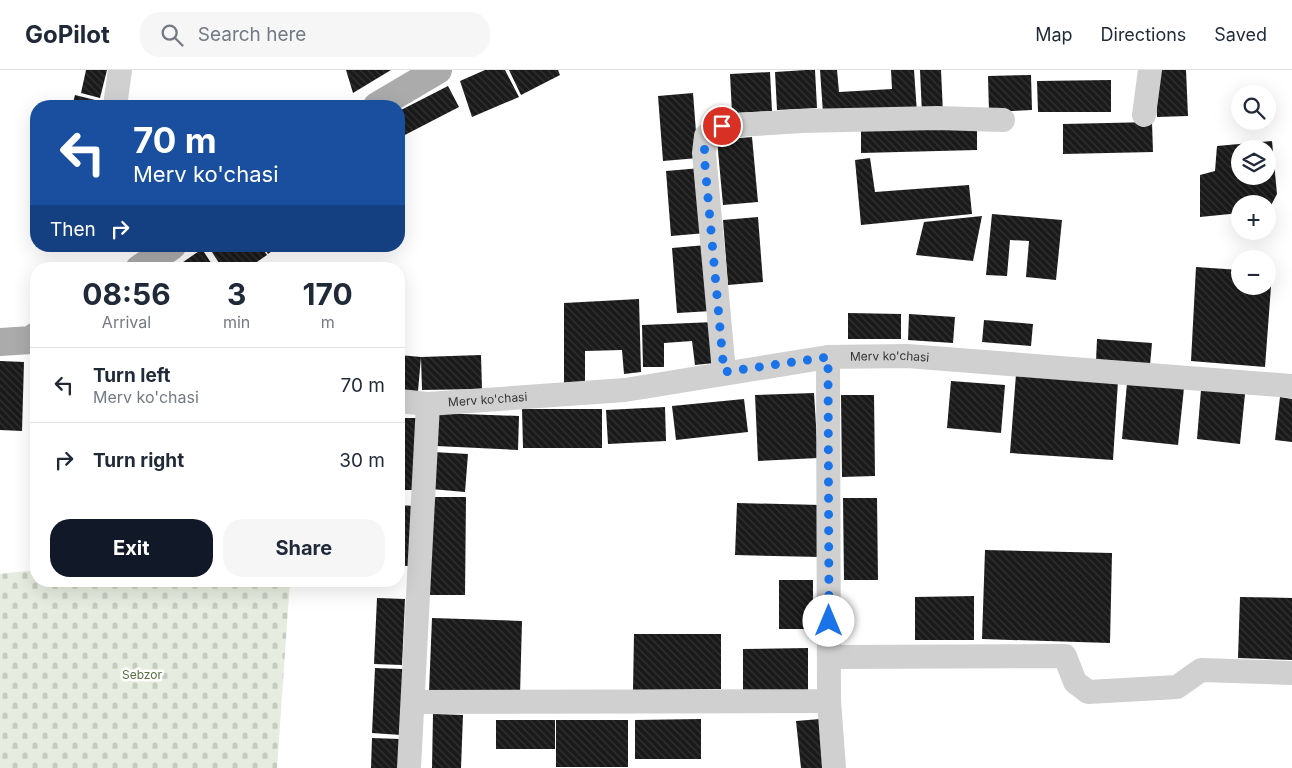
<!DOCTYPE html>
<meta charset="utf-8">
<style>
body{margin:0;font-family:Inter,sans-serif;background:#f6f6f7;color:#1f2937;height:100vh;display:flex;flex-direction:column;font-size:19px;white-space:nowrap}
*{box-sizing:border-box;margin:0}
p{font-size:16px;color:#747a83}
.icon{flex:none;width:28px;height:28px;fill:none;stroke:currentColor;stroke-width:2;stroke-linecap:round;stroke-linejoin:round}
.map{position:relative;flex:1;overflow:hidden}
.panel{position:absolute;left:30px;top:192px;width:375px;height:325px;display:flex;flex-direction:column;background:#fff;border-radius:20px;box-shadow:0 5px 20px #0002}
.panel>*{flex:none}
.top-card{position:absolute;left:30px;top:30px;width:375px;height:152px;border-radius:20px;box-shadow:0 5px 20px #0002;background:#1a4fa0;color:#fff;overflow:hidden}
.fabs{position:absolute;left:1231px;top:15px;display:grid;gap:10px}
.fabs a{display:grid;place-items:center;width:45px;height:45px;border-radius:50%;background:#fff;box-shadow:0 5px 20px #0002;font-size:25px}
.pin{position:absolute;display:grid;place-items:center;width:42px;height:42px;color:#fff;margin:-21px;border:2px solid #fff;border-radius:50%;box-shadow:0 1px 5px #0007}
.me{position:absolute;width:55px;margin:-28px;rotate:0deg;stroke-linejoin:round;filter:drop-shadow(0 0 4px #0008)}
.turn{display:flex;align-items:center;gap:18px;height:105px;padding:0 20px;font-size:22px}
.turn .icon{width:65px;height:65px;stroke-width:2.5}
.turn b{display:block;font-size:35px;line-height:42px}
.then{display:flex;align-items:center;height:48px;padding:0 20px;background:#0003;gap:10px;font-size:19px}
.eta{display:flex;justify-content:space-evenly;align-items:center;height:85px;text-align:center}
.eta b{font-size:30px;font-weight:700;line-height:35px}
.button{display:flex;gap:10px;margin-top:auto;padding:10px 20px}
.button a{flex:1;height:58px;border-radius:20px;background:#111827;color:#fff;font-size:20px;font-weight:700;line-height:58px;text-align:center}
.button a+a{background:#f6f6f7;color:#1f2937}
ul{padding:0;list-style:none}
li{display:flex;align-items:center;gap:15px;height:75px;padding:0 20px;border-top:1px solid #e0e1e3}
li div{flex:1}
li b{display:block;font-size:19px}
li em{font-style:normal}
header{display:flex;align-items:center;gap:30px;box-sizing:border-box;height:70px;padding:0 25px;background:#fff;border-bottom:1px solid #e0e1e3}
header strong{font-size:24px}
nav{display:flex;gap:28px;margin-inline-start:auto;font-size:18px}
.search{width:350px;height:45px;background:#f6f6f7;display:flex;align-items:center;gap:12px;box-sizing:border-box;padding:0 18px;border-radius:20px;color:#747a83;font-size:19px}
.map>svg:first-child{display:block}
.cemetery{fill:url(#cemetery-stones)}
.building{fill:url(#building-back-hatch);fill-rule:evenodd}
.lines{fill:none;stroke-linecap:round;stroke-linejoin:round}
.minor{stroke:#d0d0d0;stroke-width:24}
.major{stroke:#ababab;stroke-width:28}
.route{stroke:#1a73e8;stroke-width:9;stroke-dasharray:0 16.2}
.labels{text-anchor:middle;stroke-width:5;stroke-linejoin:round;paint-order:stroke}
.street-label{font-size:12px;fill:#333;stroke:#fff}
.park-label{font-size:12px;fill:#56703f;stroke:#fff}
</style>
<header>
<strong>GoPilot</strong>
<div class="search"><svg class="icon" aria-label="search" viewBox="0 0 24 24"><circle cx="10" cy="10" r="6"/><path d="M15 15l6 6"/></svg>Search here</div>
<nav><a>Map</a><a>Directions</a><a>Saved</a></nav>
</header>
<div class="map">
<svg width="1292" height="698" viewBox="0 0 1292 698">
<defs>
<pattern id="cemetery-stones" width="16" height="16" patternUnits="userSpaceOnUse" patternTransform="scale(1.25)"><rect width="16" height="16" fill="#e6ecdf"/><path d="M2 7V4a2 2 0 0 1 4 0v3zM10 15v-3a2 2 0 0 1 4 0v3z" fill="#c6cbc0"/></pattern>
<pattern id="building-back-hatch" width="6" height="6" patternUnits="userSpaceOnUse" patternTransform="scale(1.25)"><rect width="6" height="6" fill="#1a1a1a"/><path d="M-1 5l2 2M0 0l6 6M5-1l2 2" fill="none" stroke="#333"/></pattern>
</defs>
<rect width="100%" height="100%" fill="#fff"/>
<path class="cemetery" d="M36,500v11h254l-13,187h-277v-194z"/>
<path class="building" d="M86,0h21l-7,28 -19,-5z
M346,0h45l-38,23z
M485,0h20l14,27 -47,20 -12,-36z
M509,0h49l2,5 -39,20z
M806,0h9l2,38 -40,2 -2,-38z
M820,0h17l2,22 53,-3 -1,-19h23l3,43h-94z
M920,0h21l2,43 -21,1z
M1155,0h31l2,46 -31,1z
M770,2l2,39 -40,2 -2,-39z
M1031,5l1,35 -43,2 -1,-36z
M1111,10v32h-73l-1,-31z
M448,16l11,21 -60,31v-27z
M693,23l5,65 -35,3 -5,-65z
M75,25l36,9v2h-39z
M977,51v29l-116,3v-30z
M1152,52l1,30 -90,2v-30z
M752,67l6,65 -35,3 -6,-65z
M1272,71l5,53 -9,17v-7h-28v9l-40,4v-42l15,-4 2,-25zM1240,79h28v27h-28z
M870,88l5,34 94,-7 3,29 -111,11 -6,-65z
M701,98l5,65 -35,3 -5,-65z
M992,144l70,6 -6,60 -30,-3 3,-36 -19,-1 -3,36 -21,-1z
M982,146l-9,45 -57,-6 8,-33z
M758,147l5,65 -35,3 -5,-65z
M706,175l6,66 -35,2 -5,-65z
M208,176h53l6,9 -20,14h-24z
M263,176h16l-11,8z
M202,179l13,20h-42z
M1196,197l44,3v16h28v-14l4,1 -7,94 -74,-6z
M639,229l2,73 -17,2 -2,-24 -37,1v32h-21v-80z
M848,243l53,1v25h-53z
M909,244l46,3 -2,26 -45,-3z
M984,250l49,4 -2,22 -49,-4z
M715,252l-1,41 -19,2 -3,-24 -28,2v24h-21l-1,-42z
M1097,269l55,4 -2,22 -54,-4z
M399,285l22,2 60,-2 1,34 -60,1 -1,-33 -3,34 -19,-1z
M0,291l24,1 -2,69 -22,-1z
M1016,304l102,7 -5,79 -103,-7z
M951,311l54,4 -4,48 -54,-5z
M1127,313l57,5 -6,57 -56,-6z
M1201,320l44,4 -5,50 -43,-5z
M814,323l4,65 -60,3 -3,-66z
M841,325h33l1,81 -33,1z
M1280,327l12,2v43l-17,-2z
M744,329l4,33 -72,8 -4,-34z
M665,337l1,34 -58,3 -2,-34z
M522,339h80v39h-79z
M437,343l82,3 -1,34 -82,-4z
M399,348h20l-2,72h-18z
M433,382l35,2 -3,38 -34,-3z
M35,392h1v36h-3z
M430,427h36l-1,98h-36z
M843,428h34l1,82h-34z
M737,433l84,2 -1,52 -85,-2z
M399,435l15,1 -4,60h-11z
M985,480l127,3 -2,90 -128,-4z
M779,510h34v49h-34z
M974,526v44h-59v-43z
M1240,527l52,1v62l-54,-2z
M377,528l28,1 -3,66 -28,-1z
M432,548l90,3 -2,74 -91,-3z
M634,564h87v55l-88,1z
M808,578v42h-65v-41z
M375,598l28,1 -2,66 -29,-2z
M433,644l30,1 -2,53h-29z
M701,649v40h-66v-39z
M820,649l5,49h-24l-5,-47z
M496,650h59v29h-59z
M556,650h72v47h-72z
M372,668l28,1 -1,29h-28z"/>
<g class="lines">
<g class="minor">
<path d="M115,36l5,-36"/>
<path d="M1144,45l6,-45"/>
<path d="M724,302l-20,-219 2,-17 16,-10 80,-5 135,-3 66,2"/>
<path id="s1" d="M399,331l29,3 197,-14 203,-33 79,-1 385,30"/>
<path d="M829,587l236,-1 10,26 13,10 89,-5 24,-17 91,3"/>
<path d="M829,631l5,67"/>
<path d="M414,632l415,-1 -1,-344"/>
<path d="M409,698l19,-364"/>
</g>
<path class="major" d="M377,36l61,-36
M139,199l33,-23
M0,272l31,-2 5,-4"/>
</g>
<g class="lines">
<path class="route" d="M722,56l-16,10 -2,18 20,218 104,-15 1,264"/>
</g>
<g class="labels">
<g class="street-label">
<text dy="4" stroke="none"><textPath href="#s1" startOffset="494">Merv ko'chasi</textPath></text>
<text dy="4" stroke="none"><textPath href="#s1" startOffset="89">Merv ko'chasi</textPath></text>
</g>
<g class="park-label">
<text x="142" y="609">Sebzor</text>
</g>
</g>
</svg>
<div class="fabs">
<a><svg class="icon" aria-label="search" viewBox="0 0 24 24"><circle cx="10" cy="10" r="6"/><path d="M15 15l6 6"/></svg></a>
<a><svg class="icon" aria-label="layers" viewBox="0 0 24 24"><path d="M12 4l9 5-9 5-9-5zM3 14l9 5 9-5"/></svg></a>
<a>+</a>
<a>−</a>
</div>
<div class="pin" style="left:722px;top:56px;background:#d93025"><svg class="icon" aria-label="arrive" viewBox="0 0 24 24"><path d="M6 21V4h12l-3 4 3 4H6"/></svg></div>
<svg class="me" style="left:829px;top:551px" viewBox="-20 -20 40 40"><circle r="19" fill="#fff"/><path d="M0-13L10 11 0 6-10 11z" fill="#1a73e8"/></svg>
<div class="top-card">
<div class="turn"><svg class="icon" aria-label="left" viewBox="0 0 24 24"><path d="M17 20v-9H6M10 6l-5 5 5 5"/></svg><div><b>70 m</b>Merv ko'chasi</div></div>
<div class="then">Then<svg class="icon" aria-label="right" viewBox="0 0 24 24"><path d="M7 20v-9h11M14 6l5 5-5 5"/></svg></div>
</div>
<section class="panel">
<div class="eta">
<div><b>08:56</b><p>Arrival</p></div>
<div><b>3</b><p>min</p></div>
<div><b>170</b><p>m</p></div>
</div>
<ul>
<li><svg class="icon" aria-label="left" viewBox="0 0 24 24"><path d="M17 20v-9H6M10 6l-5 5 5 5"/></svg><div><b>Turn left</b><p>Merv ko'chasi</p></div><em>70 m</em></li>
<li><svg class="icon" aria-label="right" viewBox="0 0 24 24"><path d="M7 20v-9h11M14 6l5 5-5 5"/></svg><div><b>Turn right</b></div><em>30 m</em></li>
</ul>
<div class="button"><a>Exit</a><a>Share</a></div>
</section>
</div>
